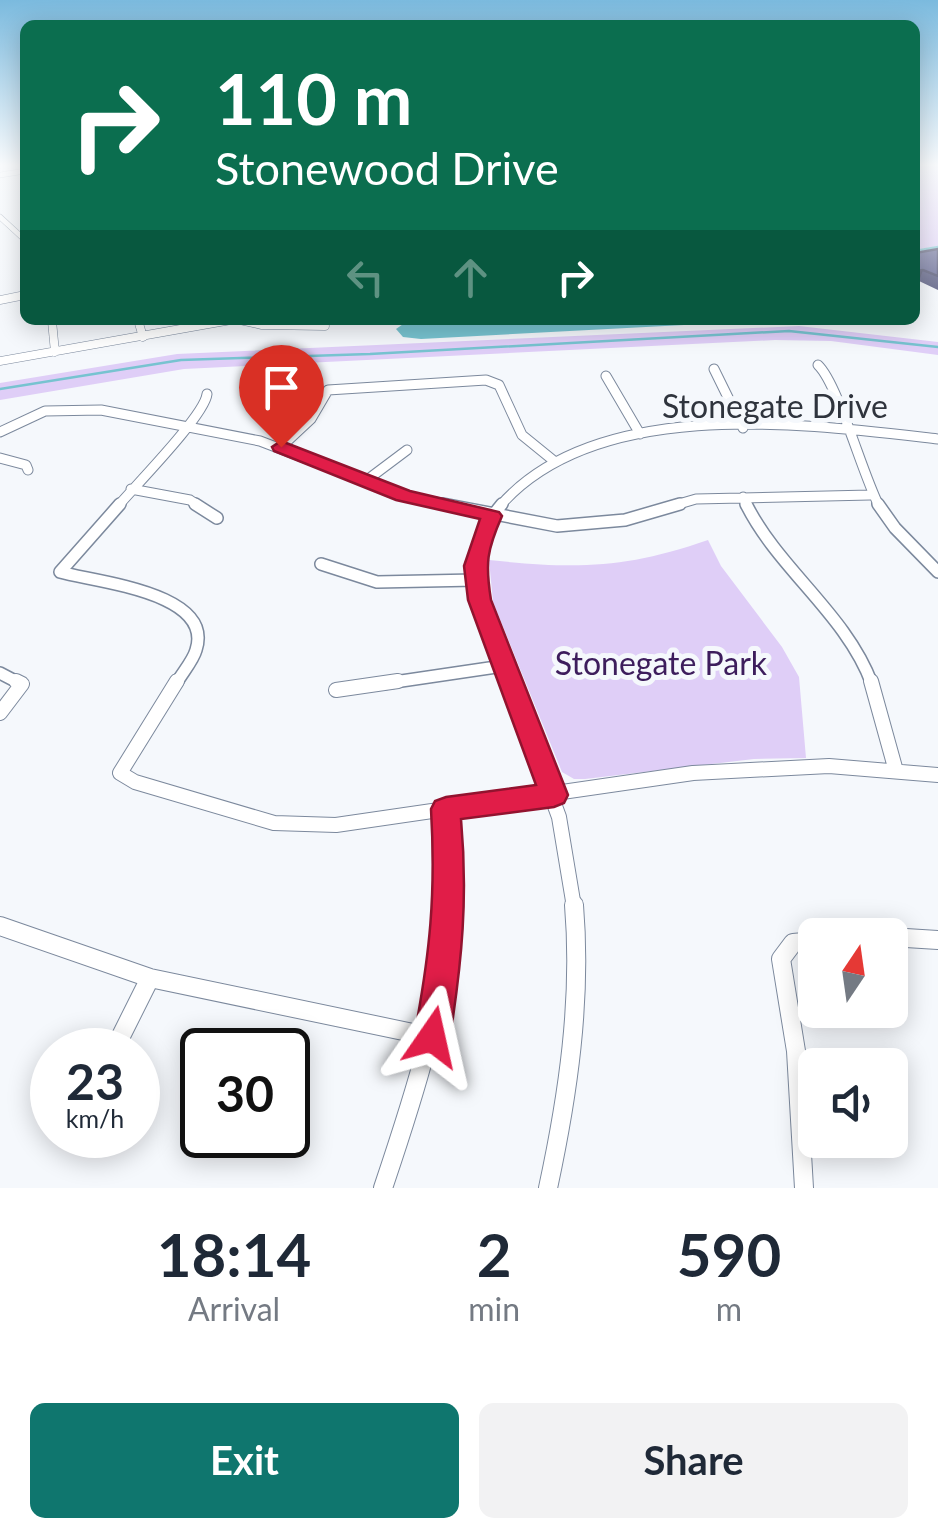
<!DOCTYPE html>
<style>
body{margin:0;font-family:Lato,sans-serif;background:#f2f2f3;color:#1f2937;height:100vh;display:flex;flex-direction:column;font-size:38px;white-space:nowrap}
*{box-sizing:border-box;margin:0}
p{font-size:32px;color:#747a83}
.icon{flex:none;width:55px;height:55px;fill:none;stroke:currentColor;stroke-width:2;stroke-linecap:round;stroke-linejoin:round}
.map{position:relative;height:1188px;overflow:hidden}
.sheet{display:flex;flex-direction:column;background:#fff;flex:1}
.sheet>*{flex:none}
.banner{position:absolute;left:20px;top:20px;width:900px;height:305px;border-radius:15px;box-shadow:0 5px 25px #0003;background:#0b6e4f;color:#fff;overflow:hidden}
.needle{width:65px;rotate:13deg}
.tools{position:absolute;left:798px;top:918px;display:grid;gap:20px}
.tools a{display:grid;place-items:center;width:110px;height:110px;border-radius:15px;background:#fff;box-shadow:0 5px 25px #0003;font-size:50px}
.speed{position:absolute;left:30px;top:1028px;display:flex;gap:20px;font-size:50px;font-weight:700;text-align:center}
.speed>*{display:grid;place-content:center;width:130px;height:130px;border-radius:50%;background:#fff;box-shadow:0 5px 25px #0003;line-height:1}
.speed small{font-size:25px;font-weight:400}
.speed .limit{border:5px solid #111;border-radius:15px;background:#fff;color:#111}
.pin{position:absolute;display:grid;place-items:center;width:85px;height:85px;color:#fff;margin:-102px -42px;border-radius:50% 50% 50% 0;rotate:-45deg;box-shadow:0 0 10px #0007}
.pin .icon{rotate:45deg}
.me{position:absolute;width:110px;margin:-55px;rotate:11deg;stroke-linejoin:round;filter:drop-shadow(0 0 8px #0008)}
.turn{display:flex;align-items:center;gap:35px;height:210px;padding:0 30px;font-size:45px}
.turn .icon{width:130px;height:130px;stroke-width:2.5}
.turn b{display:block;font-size:70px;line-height:85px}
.lanes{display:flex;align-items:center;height:95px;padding:0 30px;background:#0003;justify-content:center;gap:50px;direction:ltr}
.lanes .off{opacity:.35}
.eta{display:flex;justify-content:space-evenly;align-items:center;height:170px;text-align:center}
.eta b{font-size:60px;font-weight:700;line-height:70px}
.primary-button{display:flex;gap:20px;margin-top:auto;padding:20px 30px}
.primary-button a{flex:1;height:115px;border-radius:15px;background:#0f766e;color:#fff;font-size:40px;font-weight:700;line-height:115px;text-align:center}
.primary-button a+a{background:#f2f2f3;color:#1f2937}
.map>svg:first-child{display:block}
.green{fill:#dfcef7}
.water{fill:#77c3d0}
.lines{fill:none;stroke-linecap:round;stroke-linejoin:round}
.stream{stroke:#77c3d0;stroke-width:2.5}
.minor-far5-casing{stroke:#7c899d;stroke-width:6}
.minor-far4-casing{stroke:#7c899d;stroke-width:9}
.minor-far3-casing{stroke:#7c899d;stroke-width:11}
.minor-far2-casing{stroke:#7c899d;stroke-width:14}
.minor-far1-casing{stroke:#7c899d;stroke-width:16}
.minor-casing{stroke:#7c899d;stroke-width:20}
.minor-far5{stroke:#fff;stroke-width:5}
.minor-far4{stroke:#fff;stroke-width:8}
.minor-far3{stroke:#fff;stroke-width:9}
.minor-far2{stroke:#fff;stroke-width:11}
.minor-far1{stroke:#fff;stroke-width:14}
.minor{stroke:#fff;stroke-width:18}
.wall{fill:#4a4d76}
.shaded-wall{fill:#3c3e60}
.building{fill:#565989;stroke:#3c3e60;stroke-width:2.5}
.route{fill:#e11d48;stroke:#92132f;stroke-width:2.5}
.labels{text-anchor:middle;stroke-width:10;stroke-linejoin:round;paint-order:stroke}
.street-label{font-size:32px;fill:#2f343d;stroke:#f5f8fc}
.park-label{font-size:32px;fill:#3d1d5c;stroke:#f5f8fc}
</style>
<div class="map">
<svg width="938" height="1188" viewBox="0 0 938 1188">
<rect width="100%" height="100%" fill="#f5f8fc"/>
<path class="green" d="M915,164h23v82l-23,4z
M799,326l139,16v13l-107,-14 -56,-1 -591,29 -184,31v-17l177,-29z
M708,540l13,26 61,81 17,30 7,81 -52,1 -169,20h-11l-12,-7 -69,-170 -4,-42c86,9 136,9 219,-20z"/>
<path class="water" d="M409,320h253l22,5 -263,14 -18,-2 -7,-8z"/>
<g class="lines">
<path class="stream" d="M915,251l23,-4
M0,389l181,-29 189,-6 419,-23 149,16"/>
<defs>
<path id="minor-far5" d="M0,175l25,-4
M0,217l25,23"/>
<path id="minor-far4" d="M0,300l25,-5
M138,320l5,17
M240,320l22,5 63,1
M52,321l3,31
M0,361l231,-41"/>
<path id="minor-far3" d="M818,365c20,19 44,108 61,141
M714,369l29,59
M606,376l34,58
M0,432l45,-21 56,-1 159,31 144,55 52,10
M281,447l30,-28 17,-29 158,-10 13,5 23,50 32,26
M0,458l26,7 2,5
M367,480l40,-30
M131,489l59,11 9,6
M743,497l4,9
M118,506c17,-20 87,-91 89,-112
M500,506c97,-111 307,-82 438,-67
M672,506l24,-7 174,-4"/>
<path id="minor-far2" d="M120,504l-60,68c34,10 155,20 136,78 -3,11 -14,23 -20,34
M195,504l22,14
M443,504l114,22 68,-6 55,-16
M502,504c-48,56 -16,119 8,180
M746,504c33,66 100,110 126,180
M878,504l17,24 43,44
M321,564l56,18 98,-2
M0,673l21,11
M381,684l122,-18"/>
<path id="minor-far1" d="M177,681l-57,92 15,9 139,41 62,2 357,-52 136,-7 109,9
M509,681l50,136 15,90
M871,681l25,90
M336,690l62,-9
M0,713l22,-29 -6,-3
M445,809l3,98"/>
<path id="minor" d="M0,926l150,52 282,59
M890,937l48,3
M114,1050l36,-72
M383,1188c31,-92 62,-185 65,-283
M548,1188c20,-93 34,-188 26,-283
M804,1188l-8,-137 -15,-92 12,-16 22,-2"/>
</defs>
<use href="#minor-far5" class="minor-far5-casing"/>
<use href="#minor-far4" class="minor-far4-casing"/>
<use href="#minor-far3" class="minor-far3-casing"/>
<use href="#minor-far2" class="minor-far2-casing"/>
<use href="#minor-far1" class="minor-far1-casing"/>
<use href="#minor" class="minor-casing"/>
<use href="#minor-far5" class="minor-far5"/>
<use href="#minor-far4" class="minor-far4"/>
<use href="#minor-far3" class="minor-far3"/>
<use href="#minor-far2" class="minor-far2"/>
<use href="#minor-far1" class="minor-far1"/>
<use href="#minor" class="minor"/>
</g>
<path class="wall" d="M938,249v41l-19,-9 -4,1v-29z"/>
<path class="shaded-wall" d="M923,270l-4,11 -4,1v-11z"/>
<path class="building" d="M938,249v27l-15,-6 -8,1v-18z"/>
<linearGradient id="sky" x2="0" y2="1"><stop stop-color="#7bbade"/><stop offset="0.5" stop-color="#fafcfe"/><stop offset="1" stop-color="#fafcfe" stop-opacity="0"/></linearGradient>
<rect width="938" height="330" fill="url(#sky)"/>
<path class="route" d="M281,441l129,50 89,21 3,4c-15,34 -17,47 -11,84l77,195 -4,8 -10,4 -93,12c7,78 1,142 -11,218l-5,12 -13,6 -12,-6 -6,-12c16,-84 22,-142 17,-228l4,-8 11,-4 90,-12 -68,-185 -4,-34 16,-47 -84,-19 -122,-49 -2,-4z"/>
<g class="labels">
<g class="street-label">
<text x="775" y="418">Stonegate Drive</text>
</g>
<g class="park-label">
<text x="661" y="675">Stonegate Park</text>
</g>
</g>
</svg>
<div class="tools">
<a><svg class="needle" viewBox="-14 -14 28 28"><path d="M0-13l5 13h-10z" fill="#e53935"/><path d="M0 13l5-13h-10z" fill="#747a83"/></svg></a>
<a><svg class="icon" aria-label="sound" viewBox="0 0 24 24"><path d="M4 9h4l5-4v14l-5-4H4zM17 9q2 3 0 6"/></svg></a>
</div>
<div class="speed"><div>23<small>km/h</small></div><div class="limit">30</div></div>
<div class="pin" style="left:281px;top:447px;background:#d93025"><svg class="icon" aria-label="arrive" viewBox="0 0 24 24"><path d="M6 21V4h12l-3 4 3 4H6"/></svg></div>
<svg class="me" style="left:432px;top:1037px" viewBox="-20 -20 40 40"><path d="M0-17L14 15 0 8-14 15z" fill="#e11d48" stroke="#fff" stroke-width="4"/></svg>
<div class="banner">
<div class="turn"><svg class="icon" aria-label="right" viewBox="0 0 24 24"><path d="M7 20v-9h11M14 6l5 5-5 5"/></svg><div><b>110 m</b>Stonewood Drive</div></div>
<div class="lanes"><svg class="icon off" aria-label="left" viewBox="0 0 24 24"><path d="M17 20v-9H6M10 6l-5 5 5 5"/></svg><svg class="icon off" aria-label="ahead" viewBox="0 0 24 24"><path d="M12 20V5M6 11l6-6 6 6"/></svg><svg class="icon" aria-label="right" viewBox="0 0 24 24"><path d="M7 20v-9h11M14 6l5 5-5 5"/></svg></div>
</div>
</div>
<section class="sheet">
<div class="eta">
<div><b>18:14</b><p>Arrival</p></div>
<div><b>2</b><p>min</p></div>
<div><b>590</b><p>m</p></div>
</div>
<div class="primary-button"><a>Exit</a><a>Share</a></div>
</section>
